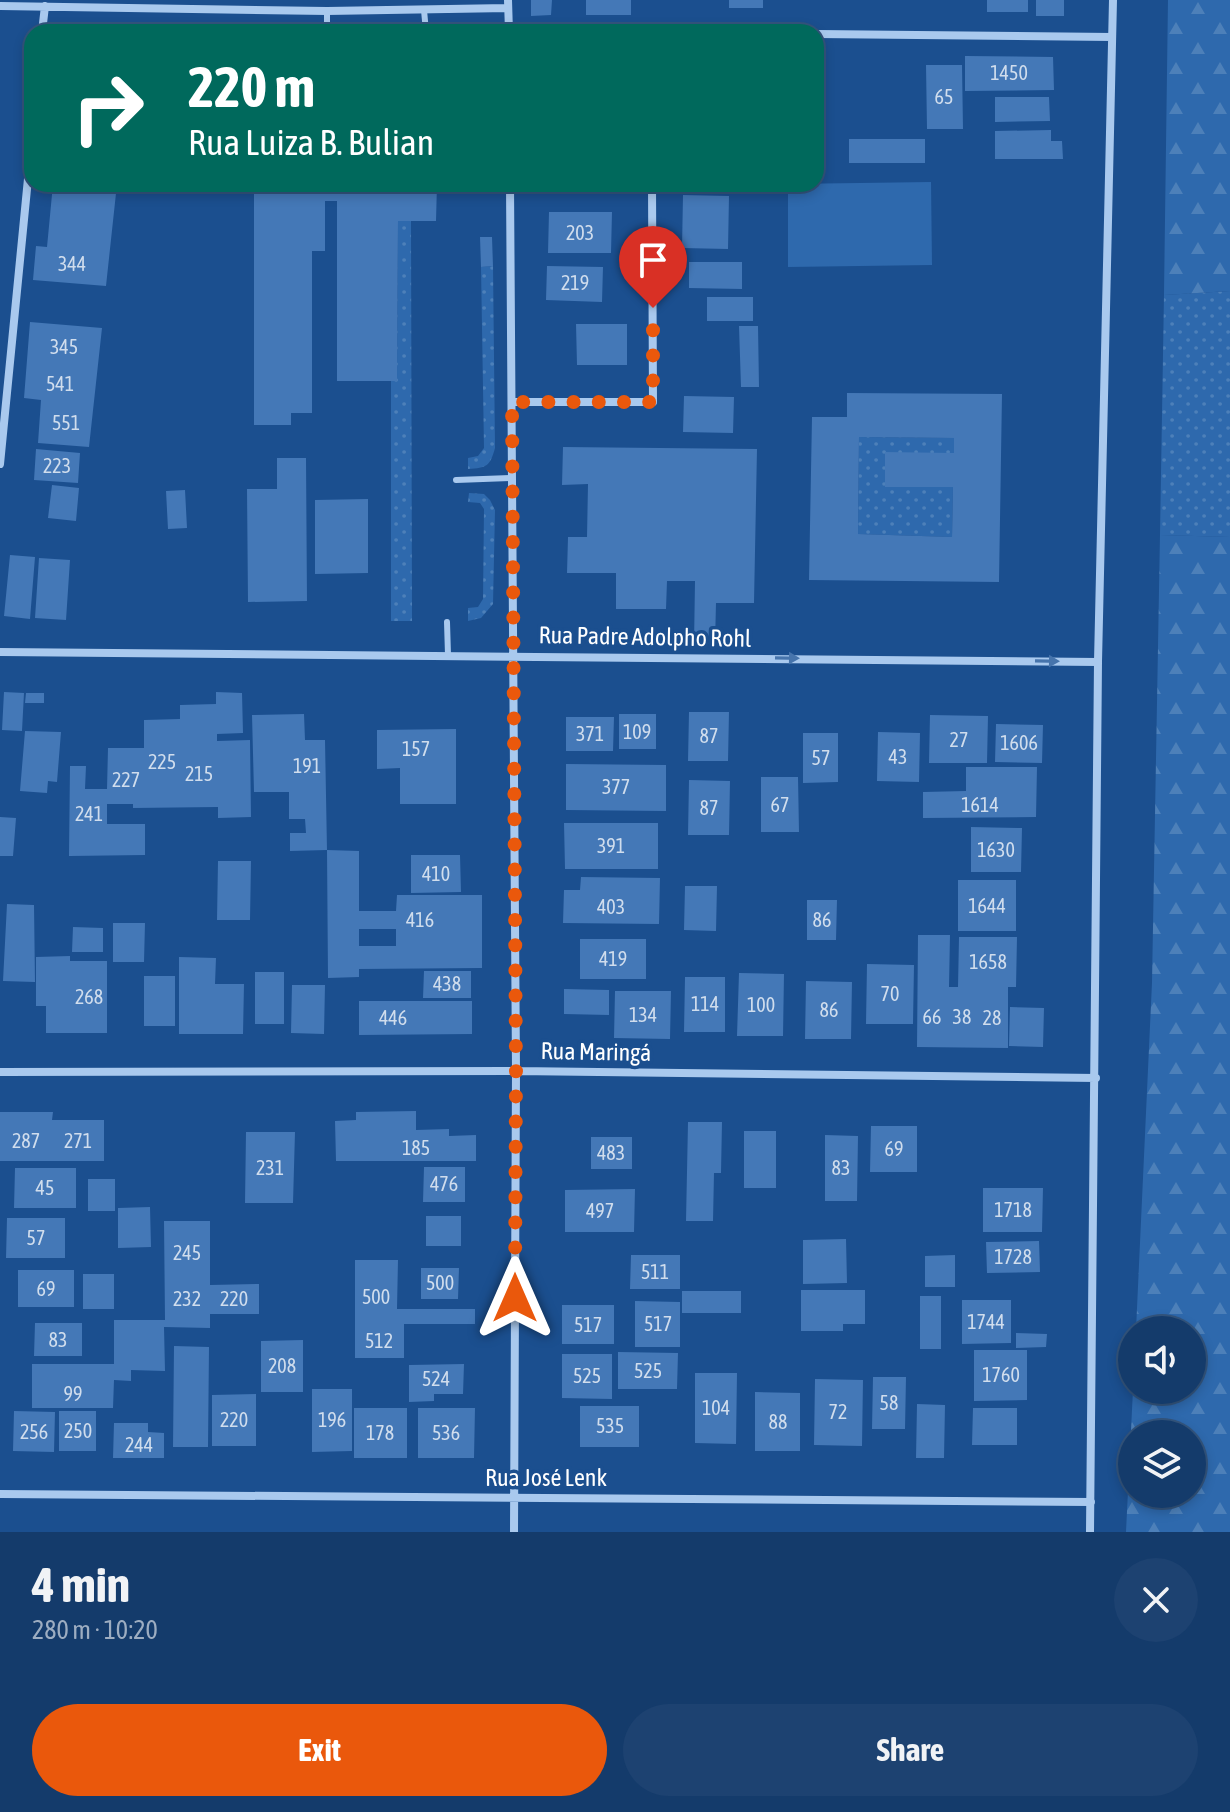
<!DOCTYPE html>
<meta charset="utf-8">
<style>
body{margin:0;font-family:"Asap Condensed",sans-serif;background:#1d4271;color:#f1f3f6;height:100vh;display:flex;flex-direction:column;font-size:30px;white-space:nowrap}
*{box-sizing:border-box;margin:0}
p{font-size:26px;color:#9dadc1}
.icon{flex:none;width:44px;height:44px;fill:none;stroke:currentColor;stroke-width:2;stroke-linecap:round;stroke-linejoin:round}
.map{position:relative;height:1532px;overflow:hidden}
.sheet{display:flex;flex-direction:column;background:#143b6b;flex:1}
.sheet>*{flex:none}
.banner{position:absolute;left:24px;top:24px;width:800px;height:168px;border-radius:24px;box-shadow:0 4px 12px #0003,0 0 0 2px #33557e;background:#00695c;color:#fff;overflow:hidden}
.controls{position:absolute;left:1118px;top:1316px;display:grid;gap:16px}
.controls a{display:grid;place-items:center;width:88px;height:88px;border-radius:50%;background:#143b6b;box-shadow:0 4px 12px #0003,0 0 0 2px #33557e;font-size:40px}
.pin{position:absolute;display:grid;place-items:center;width:68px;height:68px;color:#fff;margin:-82px -34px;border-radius:50% 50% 50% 0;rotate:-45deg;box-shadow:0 0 8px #0007}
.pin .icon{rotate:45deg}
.me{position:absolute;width:88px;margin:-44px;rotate:0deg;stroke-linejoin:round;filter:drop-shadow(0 0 6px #0008)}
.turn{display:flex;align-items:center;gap:28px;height:168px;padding:0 32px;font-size:36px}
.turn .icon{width:104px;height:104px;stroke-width:2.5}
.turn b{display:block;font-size:56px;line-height:68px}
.round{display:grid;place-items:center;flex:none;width:84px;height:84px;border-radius:42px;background:#1d4271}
.headline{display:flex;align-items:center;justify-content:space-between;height:136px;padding:0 32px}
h1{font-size:48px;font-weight:700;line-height:60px}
.action{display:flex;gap:16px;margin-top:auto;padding:16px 32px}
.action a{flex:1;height:92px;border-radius:48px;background:#ea580c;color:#fff;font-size:32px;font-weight:700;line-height:92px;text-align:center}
.action a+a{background:#1d4271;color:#f1f3f6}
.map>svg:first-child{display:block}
.grass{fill:url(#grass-dots)}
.forest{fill:url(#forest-firs);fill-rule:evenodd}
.pitch{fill:#2e69ad}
.building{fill:#4478b7;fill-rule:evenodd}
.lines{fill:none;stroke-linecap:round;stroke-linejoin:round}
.service{stroke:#a9c9ee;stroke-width:6}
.minor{stroke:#a9c9ee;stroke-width:8}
.oneway{fill:#4674ac}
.route{stroke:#ea580c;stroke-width:14;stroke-dasharray:0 25.2}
.labels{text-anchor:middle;stroke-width:7;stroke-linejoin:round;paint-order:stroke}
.number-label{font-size:20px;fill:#d0dded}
.street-label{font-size:24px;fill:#fff;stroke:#1b4f8f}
</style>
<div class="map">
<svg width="1230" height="1532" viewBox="0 0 1230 1532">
<defs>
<pattern id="grass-dots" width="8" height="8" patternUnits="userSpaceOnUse" patternTransform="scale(2)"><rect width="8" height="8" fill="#2e69ad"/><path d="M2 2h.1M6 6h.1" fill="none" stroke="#4d80b9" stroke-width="1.8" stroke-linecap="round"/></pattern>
<pattern id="forest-firs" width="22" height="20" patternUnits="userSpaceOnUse" patternTransform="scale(2)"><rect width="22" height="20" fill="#2e69ad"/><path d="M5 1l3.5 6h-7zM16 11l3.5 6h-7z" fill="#4d80b9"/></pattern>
</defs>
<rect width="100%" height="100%" fill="#1b4f8f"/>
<path class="grass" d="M398,221h13l1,400h-21v-241h6z
M493,266l2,182c-5,18 -8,20 -27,21v-11l10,-2 6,-8 -3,-181z
M1230,291v246l-70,-2 4,-240z
M859,437l95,1v15h-69v34h68l-1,50 -94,-3z
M469,493l15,1 6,6 5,10 -2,94 -12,14 -13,3v-13l10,-1 5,-8 1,-90 -4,-6 -12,-1z"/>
<path class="forest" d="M1168,0h62v291l-66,4z
M1160,535l70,2v995h-104l7,-142h59v-60h-56l16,-347zM1192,1434v60h-60v-60z"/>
<path class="pitch" d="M931,182l1,83 -144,2v-83z"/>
<path class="building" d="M531,0h21l-1,15 -20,1z
M586,0h45v15h-45z
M729,0h34v8h-34z
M987,0h41v12h-41z
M1036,0h28v16h-28z
M965,56l88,1 1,33 -89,1z
M926,65h36l1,64h-36z
M995,97h54l1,24 -55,1z
M1051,130v11h11l1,18h-68v-28z
M849,139h76v24h-76z
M53,184h64l-11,102 -73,-6 3,-34 11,1z
M254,184h183l-1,37h-38l-1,160h-60v-180h-12v50h-13v162h-21v12h-37z
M673,184h90v9l-91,-1z
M683,195l46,1 -1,53 -46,-1z
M549,212h63l-1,41h-63z
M480,237h12l1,29 -12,1z
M689,262h53v27l-53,-1z
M547,266l56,1 -1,35 -56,-2z
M707,297h46v24h-46z
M30,322l72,6 -13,119 -51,-4 3,-43 -17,-2z
M576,324h51v41h-50z
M739,326h19l1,61h-18z
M847,393l155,1 -3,188 -190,-2 3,-163h35zM859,437l95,1v15l-69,-1v35h68l-1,50 -94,-3z
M684,396l50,1 -1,36 -50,-1z
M563,447l194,2 -3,154h-38l-1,41h-21l1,-63h-28l-1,28h-50v-36h-49l1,-36h19l1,-53 -26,1z
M36,449l44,4 -2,30 -44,-3z
M277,458h29l1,143 -59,1 -1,-113h30z
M52,485l27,3 -3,33 -28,-3z
M185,490l2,38 -19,1 -2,-38z
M368,499v74l-53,1v-74z
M10,555l25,2 -5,62 -26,-3z
M39,558l31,2 -4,60 -31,-2z
M4,692l20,1 -2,38 -20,-1z
M216,692l26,1 1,40 -26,1v7l33,-1 1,77 -33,1v-11l-85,1v-4h-26v20h38v31l-76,1 1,-90h16l-1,23h22l1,-41h36v-28l36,-1v-14l36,-1z
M26,693h18v10h-19z
M689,712h40l-1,49h-40z
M304,714l1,26h20l2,110 -37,1v-18h16l-1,-14h-16v-27h-35l-2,-77z
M619,714h37v35h-37z
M930,715l58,1 -1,47h-58z
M566,717h48l-1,34h-47z
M996,724l47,1 -1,38 -47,-1z
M456,729v75h-56v-36l-23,1v-39z
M25,731l36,1 -4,50 -9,-1 -1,12 -27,-2z
M878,732l42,1 -1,49 -42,-1z
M803,733h35v49l-35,1z
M566,764l100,1v46l-100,-1z
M966,767h71l-1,50 -113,1v-26l43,-1z
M761,777h37l1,55h-38z
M689,780l41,1 -1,54h-41z
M0,817l16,1 -3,38h-13z
M564,823h94v46h-93z
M971,827l51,1 -1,44h-50z
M327,850l32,1v60h37l1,-16h85v73l-123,1v8l-31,1zM359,929h37v17h-37z
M411,855h49l1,37 -50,1z
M218,861h33l-1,59h-33z
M581,877l79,1 -1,46 -96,-1 1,-33h16z
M958,880h58v51h-58z
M685,886h32l-1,45 -32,-1z
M807,900h30l-1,40h-29z
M7,904l27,1 1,77 -32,-1z
M113,923h32l-1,39h-31z
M73,927l30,1v24h-31z
M918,935h32l-1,52h9l1,-50h58l-1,50h-8v61l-91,-1z
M580,939h66v40h-66z
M70,956v5h37v72h-61v-27h-10v-49z
M179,957l37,1 -1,26h29l-1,50h-64z
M867,964l47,1 -1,59h-47z
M424,971h47v27h-48z
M255,972h29v52h-29z
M739,973l45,1 -1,62h-46z
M144,976h31v50h-31z
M685,977h40v55h-41z
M806,981l46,1 -1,57h-46z
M292,985h33l-1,49 -33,-1z
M564,989l45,1v25l-45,-1z
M615,991h56l-1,48 -56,-1z
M359,1001h113v33l-113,1z
M1010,1007l34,1 -1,39 -34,-1z
M416,1111v19l33,-1v7l27,-1v26h-140l-1,-40 21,-1v-8z
M0,1112h53l-1,8h52v41h-104z
M688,1122h34l-1,51h-7l-1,48h-27z
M871,1126h46v46h-47z
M744,1131h32v57h-32z
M246,1132h49l-2,71h-48z
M825,1135l33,1 -1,65h-32z
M591,1137h41v32h-41z
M424,1167h41v35h-42z
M15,1168h61v40h-62z
M88,1179h27v32h-27z
M983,1188h60l-1,44h-59z
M635,1189l-1,43h-69v-42z
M150,1207l1,40 -33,1v-40z
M426,1216h35v30h-35z
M7,1218h58v40h-59z
M164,1221h46v64l49,-1v30h-49v14l-46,-1 1,44 -34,-1v11l-17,-1 -1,28h-81v-44h82v-44h51z
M846,1239l1,44 -44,1v-44z
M1039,1241l1,31 -53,1 -1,-31z
M631,1255h49v34h-50z
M955,1255v32h-30v-31z
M355,1260h43l-1,49h78v15h-71v34h-49z
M421,1268h38l-1,31h-37z
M18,1270h56v37h-56z
M83,1274h31v35h-31z
M801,1290h64v34h-22v7h-42z
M682,1291h59v22h-59z
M920,1296h21v53h-21z
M962,1300h49v43l-49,1z
M635,1301l45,1v45h-45z
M562,1305h52v39h-52z
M35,1323h47v33h-48z
M1016,1333l31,1 -1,13 -30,1z
M303,1340v52h-42v-51z
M174,1346l35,1 -1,100h-35z
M974,1350h53v50l-53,1z
M618,1352l60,1 -1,36h-59z
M562,1354h50v45l-50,-1z
M464,1364l-1,30h-29v7l-25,1v-37z
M695,1373h42l-1,71 -41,-1z
M873,1377h33l-1,52h-33z
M815,1379l48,1 -1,66 -48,-1z
M312,1389h40v62l-40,1z
M755,1392l45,1v58h-45z
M256,1394v52h-44v-51z
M917,1404l28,1 -1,53h-28z
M580,1406h59v41h-59z
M354,1408h53v50h-53z
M418,1408h57l-1,50h-56z
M973,1408h44v37h-45z
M14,1411l41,1 -1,40 -41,-1z
M59,1411h37v40h-37z
M114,1423h34v9l16,1v25h-51z"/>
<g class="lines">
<path class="service" d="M424,10l2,22
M327,32v-21
M456,480l55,-2
M447,622l1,33"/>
<path class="minor" d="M508,0l1,32
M0,6l327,5 181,-3
M509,30l84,2
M42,32l3,-26
M816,34l296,3
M510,184l6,887 -2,461
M512,402h141l-1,-218
M0,464l32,-326
M0,652l1098,10
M0,1072l516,-1 580,7
M0,1494l1091,8
M1090,1532l8,-870 15,-662"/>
</g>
<defs><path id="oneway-solid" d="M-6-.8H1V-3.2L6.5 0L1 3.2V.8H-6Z" transform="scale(2)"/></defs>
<g class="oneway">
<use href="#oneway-solid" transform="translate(787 658) rotate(1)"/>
<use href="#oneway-solid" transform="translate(1047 661) rotate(1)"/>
</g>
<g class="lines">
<path class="route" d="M515,1298l1,-227 -4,-669h141v-94"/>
</g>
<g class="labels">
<g class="number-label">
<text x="1009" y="80">1450</text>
<text x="944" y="104">65</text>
<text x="580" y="240">203</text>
<text x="72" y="271">344</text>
<text x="575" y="290">219</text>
<text x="64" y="354">345</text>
<text x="60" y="391">541</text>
<text x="66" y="430">551</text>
<text x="57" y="473">223</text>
<text x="637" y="739">109</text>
<text x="590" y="741">371</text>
<text x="709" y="743">87</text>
<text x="959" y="747">27</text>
<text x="1019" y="750">1606</text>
<text x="416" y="756">157</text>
<text x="898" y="764">43</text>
<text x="821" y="765">57</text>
<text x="162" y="769">225</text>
<text x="307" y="773">191</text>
<text x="199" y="781">215</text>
<text x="126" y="787">227</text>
<text x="616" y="794">377</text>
<text x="780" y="812">67</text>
<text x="980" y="812">1614</text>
<text x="709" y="815">87</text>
<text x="89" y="821">241</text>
<text x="611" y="853">391</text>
<text x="996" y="857">1630</text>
<text x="436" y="881">410</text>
<text x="987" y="913">1644</text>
<text x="611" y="914">403</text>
<text x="420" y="927">416</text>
<text x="822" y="927">86</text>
<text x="613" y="966">419</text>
<text x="988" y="969">1658</text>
<text x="447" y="991">438</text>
<text x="890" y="1001">70</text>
<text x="89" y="1004">268</text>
<text x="705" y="1011">114</text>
<text x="761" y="1012">100</text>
<text x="829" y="1017">86</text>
<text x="643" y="1022">134</text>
<text x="932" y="1024">66</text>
<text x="962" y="1024">38</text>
<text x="393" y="1025">446</text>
<text x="992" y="1025">28</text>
<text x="26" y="1148">287</text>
<text x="78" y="1148">271</text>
<text x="416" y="1155">185</text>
<text x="894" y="1156">69</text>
<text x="611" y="1160">483</text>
<text x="270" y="1175">231</text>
<text x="841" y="1175">83</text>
<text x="444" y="1191">476</text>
<text x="45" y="1195">45</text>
<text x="1013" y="1217">1718</text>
<text x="600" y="1218">497</text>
<text x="36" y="1245">57</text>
<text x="187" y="1260">245</text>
<text x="1013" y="1264">1728</text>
<text x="655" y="1279">511</text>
<text x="440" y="1290">500</text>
<text x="46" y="1296">69</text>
<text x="376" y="1304">500</text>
<text x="187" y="1306">232</text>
<text x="234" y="1306">220</text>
<text x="986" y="1329">1744</text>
<text x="658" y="1331">517</text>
<text x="588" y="1332">517</text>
<text x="58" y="1347">83</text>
<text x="379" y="1348">512</text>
<text x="282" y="1373">208</text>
<text x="648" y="1378">525</text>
<text x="1001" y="1382">1760</text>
<text x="587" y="1383">525</text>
<text x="436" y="1386">524</text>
<text x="73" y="1401">99</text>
<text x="889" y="1410">58</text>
<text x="716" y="1415">104</text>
<text x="838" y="1419">72</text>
<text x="234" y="1427">220</text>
<text x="332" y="1427">196</text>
<text x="778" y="1429">88</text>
<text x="610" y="1433">535</text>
<text x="78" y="1438">250</text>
<text x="34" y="1439">256</text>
<text x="380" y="1440">178</text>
<text x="446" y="1440">536</text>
<text x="139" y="1452">244</text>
</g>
<g class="street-label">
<text transform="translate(645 637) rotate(1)" y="8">Rua Padre Adolpho Rohl</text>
<text transform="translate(596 1052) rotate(1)" y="8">Rua Maringá</text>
<text x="546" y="1486">Rua José Lenk</text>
</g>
</g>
</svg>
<div class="controls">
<a><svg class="icon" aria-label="sound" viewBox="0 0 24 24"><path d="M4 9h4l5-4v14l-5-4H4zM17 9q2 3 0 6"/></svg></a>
<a><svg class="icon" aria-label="layers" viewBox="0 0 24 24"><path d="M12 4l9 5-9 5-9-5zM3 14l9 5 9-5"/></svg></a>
</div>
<div class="pin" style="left:653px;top:308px;background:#d93025"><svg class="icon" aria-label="arrive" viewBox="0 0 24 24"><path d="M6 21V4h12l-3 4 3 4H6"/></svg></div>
<svg class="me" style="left:515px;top:1298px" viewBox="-20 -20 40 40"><path d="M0-17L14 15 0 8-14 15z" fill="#ea580c" stroke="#fff" stroke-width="4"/></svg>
<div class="banner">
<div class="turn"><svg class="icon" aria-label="right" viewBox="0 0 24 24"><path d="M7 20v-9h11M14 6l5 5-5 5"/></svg><div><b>220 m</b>Rua Luiza B. Bulian</div></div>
</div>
</div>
<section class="sheet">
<div class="headline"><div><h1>4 min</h1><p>280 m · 10:20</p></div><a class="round"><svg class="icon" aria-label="close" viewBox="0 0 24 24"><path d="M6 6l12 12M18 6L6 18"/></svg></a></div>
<div class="action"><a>Exit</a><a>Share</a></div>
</section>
